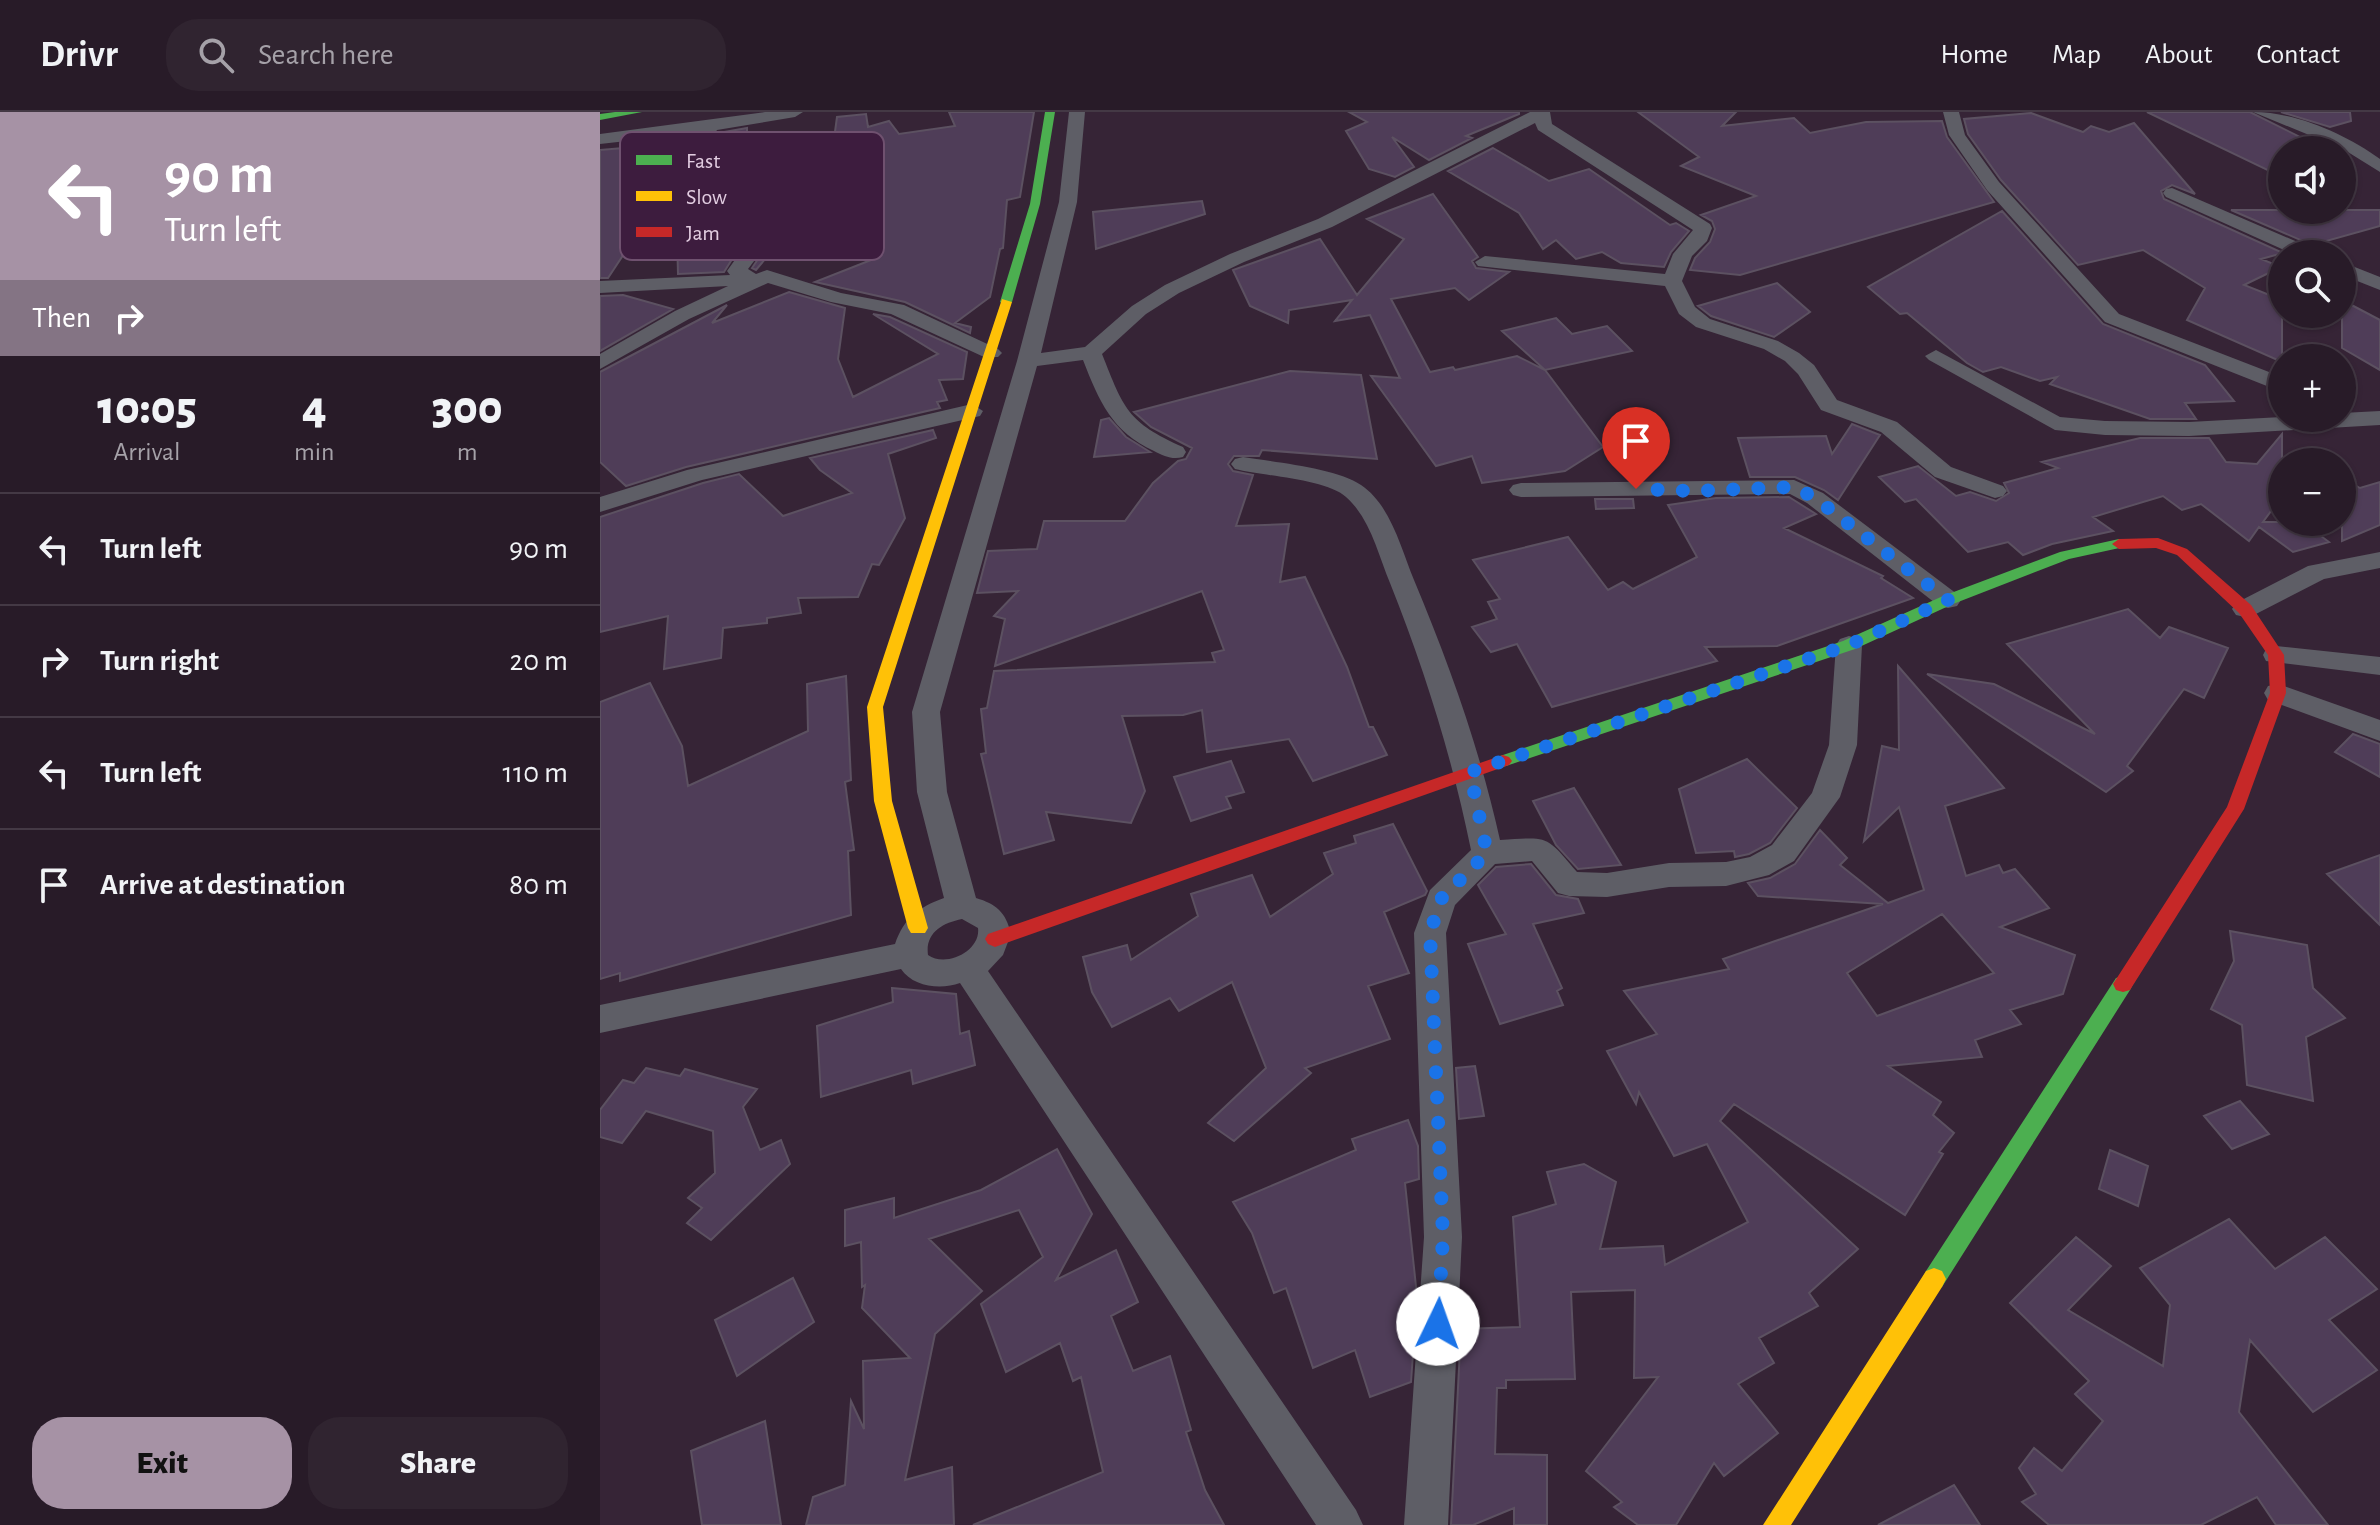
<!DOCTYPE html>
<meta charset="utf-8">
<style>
body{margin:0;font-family:"Alegreya Sans",sans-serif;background:#302430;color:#f1f3f6;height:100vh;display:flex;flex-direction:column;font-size:30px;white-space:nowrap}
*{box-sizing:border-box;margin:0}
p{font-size:26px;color:#a5a1a8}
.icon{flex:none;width:44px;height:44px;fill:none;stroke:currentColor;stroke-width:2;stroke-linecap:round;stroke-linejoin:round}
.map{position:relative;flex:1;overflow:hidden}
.panel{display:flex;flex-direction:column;background:#281b28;width:600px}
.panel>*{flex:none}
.banner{background:#a692a5;color:#fff;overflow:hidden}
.tools{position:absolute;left:1668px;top:24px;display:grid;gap:16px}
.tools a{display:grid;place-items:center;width:88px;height:88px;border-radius:50%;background:#281b28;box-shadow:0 2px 6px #0004,0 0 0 2px #443945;font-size:40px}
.pin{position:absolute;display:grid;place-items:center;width:68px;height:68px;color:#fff;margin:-82px -34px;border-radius:50% 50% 50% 0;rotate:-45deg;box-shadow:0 0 8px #0007}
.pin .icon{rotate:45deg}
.me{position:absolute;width:88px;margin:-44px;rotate:3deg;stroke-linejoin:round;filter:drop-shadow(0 0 6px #0008)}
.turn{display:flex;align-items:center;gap:28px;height:168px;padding:0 32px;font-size:36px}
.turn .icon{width:104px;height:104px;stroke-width:2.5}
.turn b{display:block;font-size:56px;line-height:68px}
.then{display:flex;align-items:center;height:76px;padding:0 32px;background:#0003;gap:16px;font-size:30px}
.eta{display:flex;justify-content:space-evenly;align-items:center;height:136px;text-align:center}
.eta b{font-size:48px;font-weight:800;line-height:56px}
.primary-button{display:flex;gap:16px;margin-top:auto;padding:16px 32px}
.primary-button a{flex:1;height:92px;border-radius:32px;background:#a692a5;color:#111;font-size:32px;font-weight:800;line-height:92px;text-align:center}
.primary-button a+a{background:#302430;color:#f1f3f6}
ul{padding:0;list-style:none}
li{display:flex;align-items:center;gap:24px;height:112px;padding:0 32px;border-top:2px solid #443945}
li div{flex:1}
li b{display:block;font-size:30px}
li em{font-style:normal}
header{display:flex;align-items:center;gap:48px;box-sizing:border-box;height:112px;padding:0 40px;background:#281b28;border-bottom:2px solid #443945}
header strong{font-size:38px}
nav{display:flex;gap:44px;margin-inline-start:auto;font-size:28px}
.search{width:560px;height:72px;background:#302430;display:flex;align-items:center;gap:20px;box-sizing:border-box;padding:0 28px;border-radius:32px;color:#a5a1a8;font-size:30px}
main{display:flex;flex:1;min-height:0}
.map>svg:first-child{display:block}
.building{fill:#4f3d58;stroke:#5c5161;stroke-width:2;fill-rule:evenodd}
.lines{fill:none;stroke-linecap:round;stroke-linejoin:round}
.street{fill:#5e5e66;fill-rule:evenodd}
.fast{fill:#4caf50;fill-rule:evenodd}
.slow{fill:#ffc107;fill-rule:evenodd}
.jam{fill:#c62828;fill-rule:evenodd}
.route{stroke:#1a73e8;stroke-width:14;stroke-dasharray:0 25.2}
.key{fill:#3d1c3e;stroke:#6f516f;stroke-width:2}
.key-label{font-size:22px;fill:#e2cde1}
</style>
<header>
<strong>Drivr</strong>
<div class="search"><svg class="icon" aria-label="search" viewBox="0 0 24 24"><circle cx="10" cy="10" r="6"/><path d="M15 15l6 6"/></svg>Search here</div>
<nav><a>Home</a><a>Map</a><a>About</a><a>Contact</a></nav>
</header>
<main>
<section class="panel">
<div class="banner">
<div class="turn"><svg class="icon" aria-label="left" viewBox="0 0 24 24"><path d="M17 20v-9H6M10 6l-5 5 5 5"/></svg><div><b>90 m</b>Turn left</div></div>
<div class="then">Then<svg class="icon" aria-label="right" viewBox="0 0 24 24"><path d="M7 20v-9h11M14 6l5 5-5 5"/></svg></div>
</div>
<div class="eta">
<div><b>10:05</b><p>Arrival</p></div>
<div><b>4</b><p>min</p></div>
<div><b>300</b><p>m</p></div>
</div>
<ul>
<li><svg class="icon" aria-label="left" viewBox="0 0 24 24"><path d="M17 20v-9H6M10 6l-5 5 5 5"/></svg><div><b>Turn left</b></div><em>90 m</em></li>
<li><svg class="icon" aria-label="right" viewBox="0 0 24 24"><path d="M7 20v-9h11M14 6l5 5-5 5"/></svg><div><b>Turn right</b></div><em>20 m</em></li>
<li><svg class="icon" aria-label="left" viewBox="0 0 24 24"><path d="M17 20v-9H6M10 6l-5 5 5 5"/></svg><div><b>Turn left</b></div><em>110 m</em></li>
<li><svg class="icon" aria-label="arrive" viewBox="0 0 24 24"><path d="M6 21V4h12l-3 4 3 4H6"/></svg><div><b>Arrive at destination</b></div><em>80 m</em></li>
</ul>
<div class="primary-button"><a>Exit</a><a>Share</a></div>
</section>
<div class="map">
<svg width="1780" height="1413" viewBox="0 0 1780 1413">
<rect width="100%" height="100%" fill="#362436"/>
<path class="building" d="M349,0h85l-14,85 -13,3 -4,48 -3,1 -10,48 -35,26 16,4 -1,6 -65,-31 -90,-20 56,-22 -56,-61 -59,71 -4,-2 8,-12 -11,-18 -15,-8 -36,-5 -14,-9 3,-32 32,-51 28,-5v19l87,-8 3,-22 29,-3 2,13 21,-6 10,13 56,-8z
M749,0h170v2l-53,22 6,2 -43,22 -37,-23 22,30 -19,10 -26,-8 -23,-38 21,-9z
M1038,0h98l-14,14 72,-8 16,15 56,-11 76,-1 5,16 47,65 -254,73 -50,-5 5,-12 15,-16 5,-13 -3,-8 -11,-6 55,-19 -75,-30 18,-9z
M1547,0h103l76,38h-44v27z
M1681,0h69l1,9 -21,6z
M1431,1l52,19 8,-6 18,6 25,-9 61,71 -23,-9 -11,6 3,8 119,54 -22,6 20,8 -37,18 38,15v62l-95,-42 18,-32 -62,-38 -65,15 -77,-85 -33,-46 -4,-15z
M92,25l-28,42 -7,25 -49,74h-8v-128l47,-4 1,-4z
M893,36l56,33 40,-12 81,56 6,-2 13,8 -18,21 -7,15 -43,-4 -19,-11 -26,7 -20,-19 -13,9 -24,-36 -71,-42z
M833,82l45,63 -6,4 4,7 33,4 -40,28 -14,-12 -64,11 39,73 23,-5 2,3 62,-14 28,14 58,77 -38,24 -83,12 -10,-27 -36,10 -65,-90 29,2 -30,-63 -35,6 17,-21 -63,10 -1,13 -38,-17 -17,-36 87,-31 37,56 47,-56 -37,-20z
M602,89l3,13 -109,35 -3,-37z
M1631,98h149v16l-68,19z
M1402,99l101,113 102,41 29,36 -49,2 11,16h-46l-100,-35 7,-7 -17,4 -39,-14 -18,5 -16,-9 -60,-50 -7,1 -32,-27z
M77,124l46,11 10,5 1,4 -10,16 -46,2z
M1177,171l33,29 -36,25 -63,-21 -13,-10z
M189,180l56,16 -7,51 15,38 85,-43 -65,-40 17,3 77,35 -4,27 -24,1 8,20 -10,2 3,6 -254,59 -60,19 -26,-24v-90l127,-67 -15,18z
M23,183l50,14 -73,42v-55z
M1742,188l38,20v50l-38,-22z
M956,206l16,16 35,-8 25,25 -87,19 -43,-39z
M690,259l71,4 16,84 -115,-9 -3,6h-25l-6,8 5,7 20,4 -17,51 53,-2 -9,58 25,-5 42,90 22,60h4l14,28 -74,26 -24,-42 -82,13 -5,-42 -19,5 -61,1 23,75 -14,32 -85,-11 8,28 -50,14 -23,-100 5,-1 -5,-44 6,-1 7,-37 221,-9 -3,-9 12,-3 -22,-59 -207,75 10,-47 -11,-3 24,-25 -41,2 11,-42 49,-2 7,-28h81l28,-38 25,-22 8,-2 6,-11 -41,-21 -17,-15z
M509,306l17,19 24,15 -56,5 7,-37z
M1252,312l28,11 -42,65 -14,-10 -29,-13h-45l-12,-39 88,-2 6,18z
M333,318l3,8 -48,16 17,64 -26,47 -7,-1 -14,33 -60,1 3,15 -34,5v5l-44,5 -2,30 -57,11 4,-53 -68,16v-115l103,-34 36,-9 44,42 69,-23 -32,-23 -10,-12z
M1682,322v62l-19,26h39l27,20 -36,10 -34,-25 -10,14 -48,-37 -19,6 -19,-14 -70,21 20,14 -61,13 -29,11 -15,-13 -40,10 -52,-53 -11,3 -26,-25 39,-11 38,30 14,-4 26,9 13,-8 -5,-10 54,-15 -16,-6 98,-24h69l17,24 31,2z
M1742,366l18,10 20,-6v43l-38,16z
M1189,385l27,17 -32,14 99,48 -2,2 32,20 -136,48 -72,1 12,14 -165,46 -35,-63 -26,8 -19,-25 25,-8 -9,-17 12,-3 -27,-39 95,-23 40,53 15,-8 10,7 64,-32 -29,-52 48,-7z
M995,387h38l1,9 -38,1z
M1528,497l32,29 9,-11 59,21 -24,50 -20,-9 -57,77 6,5 -27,21 -179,-118 67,10 101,50 -88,-90z
M1298,554l106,122 -59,18 21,70 33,-11 4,8 12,-4 34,39 -49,19 75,28 -12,39 -53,16 11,14 -46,16 7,17 -94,9 53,36 -8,13 21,18 -15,19 4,2 -38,61 -171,-111 -14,17 138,128 -49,44 9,13 -59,32 15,25 -36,21 40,49 -54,43 -10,-13 -38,62h-38l-24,-18 8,-5 -36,-31 72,-94 -24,1 1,-88 -64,2 4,87 -69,1v8h-9l-2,66 52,1v70h-33v-17l-41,17h-22l10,-196 59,-2 -7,-110 43,-13 -9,-32 37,-8 32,18 -16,67 63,-3 2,19 83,-43 -41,-78 -33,12 -35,-64 -3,12 -29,-53 50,-17 -33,-43 105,-22 -6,-10 160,-55 -125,-8 -10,-13 22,-5 25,-14 25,-34 27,28 -7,7 48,38 36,-13 -25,-83 -35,34 18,-95 17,4zM1342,802l52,59 -117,43 -30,-43z
M246,564l5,104 -6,2 9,68 -6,1 3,64 -231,66v-8l-20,6v-277l50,-19 32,63 6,40 120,-55 -1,-47z
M1753,622l27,10v33l-45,-25z
M1147,647l50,49 -27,35 -21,11 -14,3 -1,-6 -38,2 -17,-64z
M631,649l13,31 -18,5 5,11 -40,13 -17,-44z
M974,676l47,77 -43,4 -22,-24 -23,-44z
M793,712l34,67 -2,4 -41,17 25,61 -41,13 22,53 -85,29 6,5 -77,68 -26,-18 58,-55 -34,-86 -53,29 -9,-13 -58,29 -20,-35 -9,-35 44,-12 4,15 67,-44 -7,-22 61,-19 18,42 63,-43 -9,-21 32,-10 -2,-7z
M1780,743v70l-53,-51z
M931,752l25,31 22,4 6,14 -51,11 29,64 -5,3 6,14 -63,19 -32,-80 38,-10 -28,-49 18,-18z
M1630,819l77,14 6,43 32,30 -39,19 7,64 -66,-16 -5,-60 -31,-16 23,-48z
M292,876l64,6 4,40 9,-3 6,34 -62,19 -2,-14 -90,27 -4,-71 76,-24z
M875,954l9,50 -25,3 -3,-51z
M46,956l34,8 5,-7 72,20 -14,18 17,43 21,-10 9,24 -79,76 -24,-17 15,-15 -14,-10 27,-25 -2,-42 -67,-20 -24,32 -22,-6v-27l23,-30 11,3z
M1640,989l29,33 -37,15 -28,-33z
M808,1008l10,26 1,33 -14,4 12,113 -6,86 -41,15 -15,-47 -42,18 -27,-80 -12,5 -22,-60 -19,-31 123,-52 -4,-11z
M457,1037l35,65 -36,66 60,-30 22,52 -27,14 22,55 37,-15 21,74 -5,2 19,58 19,35h-251l130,-53 -22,-95 -8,4 -13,-38 -54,29 -25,-68 62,-47 -24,-47 -90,29 53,52 -47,43 -30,146 47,-13 2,58h-148l7,-28 32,-12 6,-84 13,28 -1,-68 47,-3 -48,-50 3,-23 -3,2 -1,-45 -16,4v-36l49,-12v20l87,-28z
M1510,1038l38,16 -10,40 -39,-17z
M1629,1107l46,50 50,-32 52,52 -48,31 48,50 -64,42 -63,-72 -11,72 89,113h-52l-19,-28 -56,28h-152l-27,-23 14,-8 -17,-26 15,-20 28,23 41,-50 -28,-27 14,-13 -79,-78 66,-66 35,29 -43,44 95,56 7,-61 -30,-37z
M193,1166l21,44 -77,54 -22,-56z
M165,1309l16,104h-79l-11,-74z
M1354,1373l26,40h-102z"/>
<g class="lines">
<path class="street" d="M165,0h38l-8,5 -78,13c-17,27 -44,55 -36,88 5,3 10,8 16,10 24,6 52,-2 60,29l-9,12 8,5 11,-4 74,23 63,12 94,44 4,4 -4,4h-14l-93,-43 -60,-12 -63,-19 -79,36 -89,50v-15l75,-43 53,-25 -128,7v-12l130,-6 -3,-4 10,-14 -1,-7c-16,-11 -29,-8 -47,-12 -7,-1 -11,-5 -16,-9 -35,-25 9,-72 25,-96l-98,11v-10z
M469,0h16l-8,90 -36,151 44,-6 47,-41 33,-21 65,-31 88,-35 212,-107h20l2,12 158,100 2,4 -5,13 -15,15 -10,25 13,26 15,12 68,22 21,12 15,12 23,35 60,22 54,45 52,19 4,5 -4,5 -8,2 -60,-21 -54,-45 -60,-22 -23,-36 -13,-13 -21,-12 -68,-22 -17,-13 -14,-28 -187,-20 -3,-4 10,-6 180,18 8,-20 20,-24 -155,-100 -3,-7 -203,104 -88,35 -65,31 -33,21 -44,40c22,55 25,68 81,93l3,5 -3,5c-11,3 -19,-1 -29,-6 -42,-19 -55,-50 -71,-91l-46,6 -97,346 7,80 29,106c20,6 30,14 35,36l-8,21 -15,16 368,539 7,15h-47l-356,-542c-19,7 -47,4 -59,-14l-301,64v-28l295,-61c9,-26 24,-37 49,-46l-27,-106 -5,-80 105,-351 42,-159zM362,807l16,9c3,23 -32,40 -50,27 -3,-22 14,-32 34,-36z
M1343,0h16l6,23 34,47 120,132 163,63v15l-177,-70 -118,-132 -38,-55z
M1653,0c43,0 92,22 127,47v13l-37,-23z
M1572,76l144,62 3,4h-26l-127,-57 -3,-4 3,-4z
M1742,150l38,15v13l-38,-15z
M1336,238l124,67 45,4 84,1 93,-5 60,1v-5l38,-2v14l-191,11 -84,-1 -50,-5 -126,-70 -4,-4z
M372,292l11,7 -3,5 -278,64 -102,32v-15l87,-27z
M643,345c31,5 94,11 118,28 30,20 40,64 53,95 36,86 66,170 86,260 49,-3 45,-6 77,32l30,1 62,-10 57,-1 24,-5 22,-12 40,-52 17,-48 7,-100 4,-6 9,-3 9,3 4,6 -5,100 -17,52 -46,64 -25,14 -43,11 -57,1 -62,10 -38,-1 -11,-3 -26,-32 -37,3 -40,41 -9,28 16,304 -14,288h-44l20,-288 -10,-304 16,-43 41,-40c-19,-93 -46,-179 -81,-267 -12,-29 -20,-65 -44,-86 -20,-18 -83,-21 -111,-28l-4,-5 4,-5z
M1194,368l29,13 134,101 4,6 -4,6 -9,2 -9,-2 -132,-103 -17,-9 -269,3 -8,-2 -4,-5 4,-5 8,-2z
M1780,440v16l-56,11 -70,36 -9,2 -9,-2 -4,-6 4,-6 72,-37z
M1676,534l104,11v18l-114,-14 -3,-6 3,-6z
M1678,572l102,36v21l-112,-41 -4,-7 4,-7z"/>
<path class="fast" d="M15,0h27l-42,8v-6z
M445,0h10l-15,92 -28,98 -6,4 -6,-4 30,-98z
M1519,427l5,2v6l-55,12 -116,45 -98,45 -346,116 -6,2 -9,-6 3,-4 346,-116 100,-45 117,-44z
M1523,864l7,2 3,6 -3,6 -188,297 -8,3 -8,-3 -4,-8 4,-8 190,-293z"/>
<path class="slow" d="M402,187l10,3 -129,405 9,94 36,127 -3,5h-14l-3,-5 -34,-127 -7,-94z
M1334,1156l8,3 4,8 -4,8 -151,238h-28l163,-254z"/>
<path class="jam" d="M1558,426l29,11 64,56 33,50 2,38 -42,116 -114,181 -7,2 -7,-2 -3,-6 114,-177 43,-114 -2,-38 -29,-42 -62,-58 -21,-7 -37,1 -7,-5 7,-5z
M903,643l6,2 3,4 -3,4 -514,182 -7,-3 -3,-5 3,-5z"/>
</g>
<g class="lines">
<path class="route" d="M838,1212l5,-87 -13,-304 11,-34 46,-46 -17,-81 379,-127 99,-45 -133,-102 -21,-11 -101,4 -57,-2"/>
</g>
<rect x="20" y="20" width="264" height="128" rx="12" class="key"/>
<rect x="36" y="43" width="36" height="10" fill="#4caf50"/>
<rect x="36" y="79" width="36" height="10" fill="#ffc107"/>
<rect x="36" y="115" width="36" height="10" fill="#c62828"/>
<g class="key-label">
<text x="86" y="56">Fast</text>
<text x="86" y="92">Slow</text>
<text x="86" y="128">Jam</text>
</g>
</svg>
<div class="tools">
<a><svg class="icon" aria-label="sound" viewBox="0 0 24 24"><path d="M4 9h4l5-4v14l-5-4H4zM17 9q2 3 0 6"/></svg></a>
<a><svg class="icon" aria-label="search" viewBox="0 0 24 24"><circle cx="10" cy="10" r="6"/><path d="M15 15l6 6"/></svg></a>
<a>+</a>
<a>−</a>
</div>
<div class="pin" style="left:1036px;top:377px;background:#d93025"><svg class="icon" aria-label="arrive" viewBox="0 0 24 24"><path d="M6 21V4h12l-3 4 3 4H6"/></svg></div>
<svg class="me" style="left:838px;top:1212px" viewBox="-20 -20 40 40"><circle r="19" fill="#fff"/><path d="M0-13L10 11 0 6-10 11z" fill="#1a73e8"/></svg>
</div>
</main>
